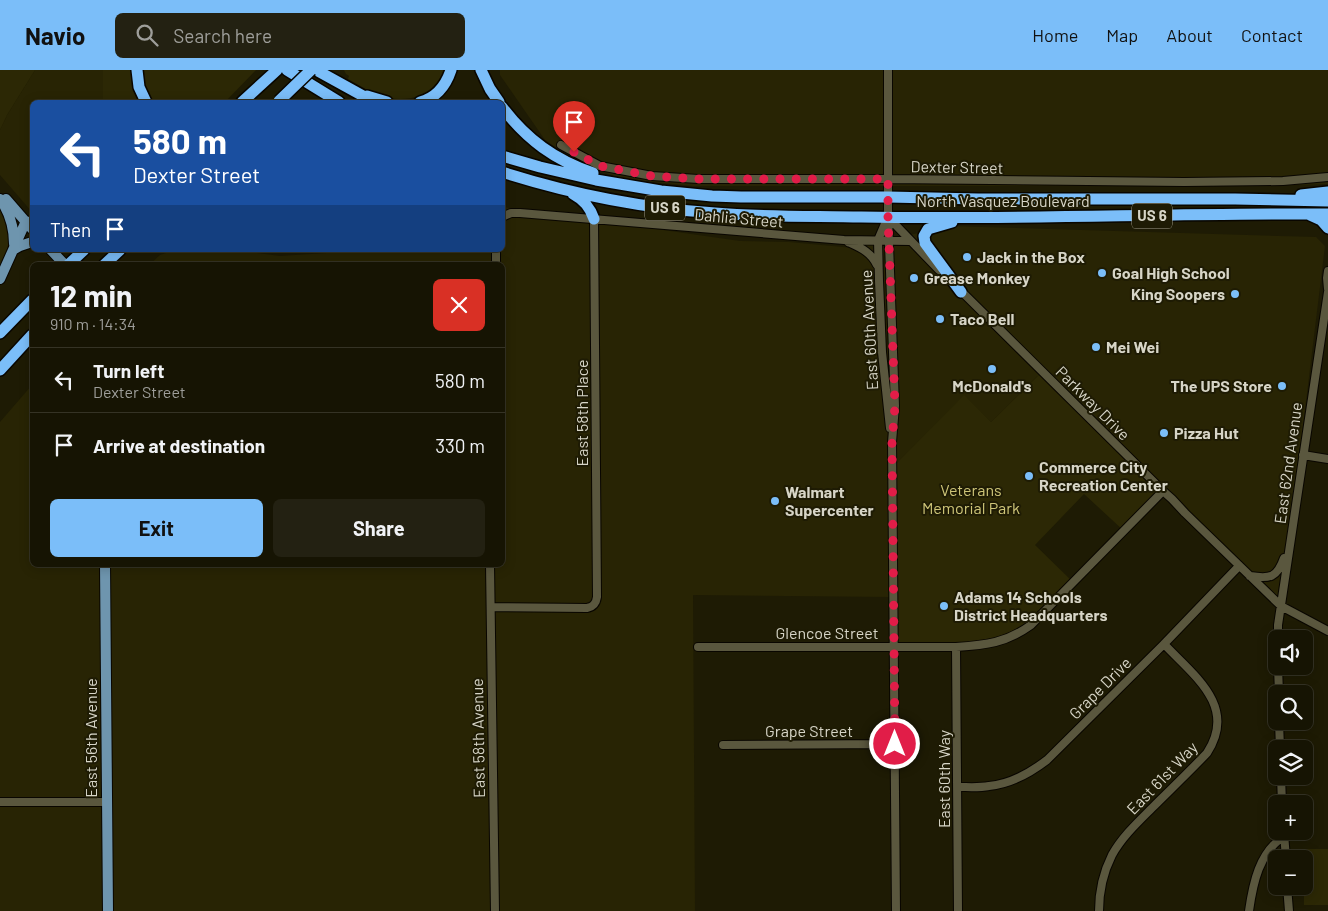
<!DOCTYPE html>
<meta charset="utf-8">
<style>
body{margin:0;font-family:Barlow,sans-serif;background:#232112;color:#f1f3f6;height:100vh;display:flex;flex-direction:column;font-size:19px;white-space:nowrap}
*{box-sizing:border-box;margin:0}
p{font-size:16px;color:#9e9e9a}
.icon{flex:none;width:28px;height:28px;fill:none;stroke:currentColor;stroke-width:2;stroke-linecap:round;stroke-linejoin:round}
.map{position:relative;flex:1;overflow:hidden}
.side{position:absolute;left:30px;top:192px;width:475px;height:305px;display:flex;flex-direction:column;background:#161403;border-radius:8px;box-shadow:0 2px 12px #0003,0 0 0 1px #353325}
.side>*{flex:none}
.top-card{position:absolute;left:30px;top:30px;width:475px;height:152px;border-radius:8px;box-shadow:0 2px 12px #0003,0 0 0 1px #353325;background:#1a4fa0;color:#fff;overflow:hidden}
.controls{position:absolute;left:1268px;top:560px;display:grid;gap:10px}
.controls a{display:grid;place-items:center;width:45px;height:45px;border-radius:8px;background:#161403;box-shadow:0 2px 12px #0003,0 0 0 1px #353325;font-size:25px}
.pin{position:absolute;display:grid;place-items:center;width:42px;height:42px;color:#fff;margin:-51px -21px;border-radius:50% 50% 50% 0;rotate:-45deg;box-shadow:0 0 5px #0007}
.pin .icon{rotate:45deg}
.me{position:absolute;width:55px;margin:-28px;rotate:0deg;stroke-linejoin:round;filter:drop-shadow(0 0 4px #0008)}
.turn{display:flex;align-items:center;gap:18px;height:105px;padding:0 20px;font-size:22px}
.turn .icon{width:65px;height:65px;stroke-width:2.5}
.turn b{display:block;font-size:35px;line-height:42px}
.then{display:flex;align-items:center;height:48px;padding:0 20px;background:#0003;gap:10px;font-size:19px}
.round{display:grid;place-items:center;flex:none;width:52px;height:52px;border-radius:8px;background:#232112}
.headline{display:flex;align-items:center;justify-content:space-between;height:85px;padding:0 20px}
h1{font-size:30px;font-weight:700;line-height:38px}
.primary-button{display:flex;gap:10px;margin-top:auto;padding:10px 20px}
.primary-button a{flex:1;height:58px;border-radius:8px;background:#7bbef9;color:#111;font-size:20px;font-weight:700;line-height:58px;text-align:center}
.primary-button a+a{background:#232112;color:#f1f3f6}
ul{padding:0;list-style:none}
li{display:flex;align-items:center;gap:15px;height:65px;padding:0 20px;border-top:1px solid #353325}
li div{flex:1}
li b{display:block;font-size:19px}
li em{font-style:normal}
header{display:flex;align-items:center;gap:30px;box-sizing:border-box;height:70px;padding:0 25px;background:#7bbef9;color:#111}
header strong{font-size:24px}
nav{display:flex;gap:28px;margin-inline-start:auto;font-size:18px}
.search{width:350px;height:45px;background:#232112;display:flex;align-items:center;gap:12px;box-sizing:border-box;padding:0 18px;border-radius:8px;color:#9e9e9a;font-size:19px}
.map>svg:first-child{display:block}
.built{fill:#282404}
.green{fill:#2c2805}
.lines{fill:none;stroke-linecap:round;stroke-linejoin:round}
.minor-casing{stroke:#090600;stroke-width:10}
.major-casing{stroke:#090600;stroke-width:12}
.highway-casing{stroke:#090600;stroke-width:14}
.minor{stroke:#5a573e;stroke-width:8}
.major{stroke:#6e95ae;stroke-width:10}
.highway{stroke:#7bbef9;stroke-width:11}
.highway-bridge-casing{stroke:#090600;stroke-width:14;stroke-linecap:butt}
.highway-bridge{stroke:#7bbef9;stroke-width:11}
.route{stroke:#e11d48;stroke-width:9;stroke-dasharray:0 16.2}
.poi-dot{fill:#7bbef9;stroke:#1e1b04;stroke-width:2}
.labels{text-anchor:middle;stroke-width:4;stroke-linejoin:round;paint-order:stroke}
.shield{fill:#1e1b04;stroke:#a09d8c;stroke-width:1}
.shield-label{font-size:15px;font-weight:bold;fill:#d7d5c7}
.street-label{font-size:16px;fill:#d7d5c7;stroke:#1e1b04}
.poi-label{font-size:16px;font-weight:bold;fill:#d7d5c7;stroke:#1e1b04;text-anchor:start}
.park-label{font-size:16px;fill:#cec578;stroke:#1e1b04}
</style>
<header>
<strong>Navio</strong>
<div class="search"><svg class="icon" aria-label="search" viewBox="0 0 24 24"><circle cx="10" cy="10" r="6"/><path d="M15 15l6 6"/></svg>Search here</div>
<nav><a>Home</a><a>Map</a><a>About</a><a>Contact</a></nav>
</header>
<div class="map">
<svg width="1328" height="841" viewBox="0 0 1328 841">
<rect width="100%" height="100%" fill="#1e1b04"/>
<path class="built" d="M35,0h68v32h-71v110l-32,-37v-45l7,-15z
M500,0h828v114l-61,2h-574l-69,-7 -45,-15 -34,-24 -45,-65z
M503,137l237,34 49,1 65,6 94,-22 368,11 9,9 -44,360 -239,-234 -51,50 -27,-26 -73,201 -198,-2 2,316h-695v-489l32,-37v180h470v-300h-353l11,-10 15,-5h59l46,6 46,-3 6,-3h170z"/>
<path class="green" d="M0,0h35l-28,45 -7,15z
M103,0h30l9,32h-39z
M141,0h115l-31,32h-73l-7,-11z
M344,0h100c-9,23 -30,32 -54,28 -15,-2 -29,-12 -42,-19l1,-3 -3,-2z
M0,138c15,24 10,35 0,59z
M1042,302l121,119 -39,40 -40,-37 -49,51 39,38 -43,42 -31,16 -106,6 -1,-180 71,-72 27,27z
M1304,779h24v56h-24z"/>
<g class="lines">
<defs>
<path id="minor" d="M888,0v147l7,189 -3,36 4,469
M561,75l39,21 52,10 46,3h190l296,3 99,-1 45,-4
M502,147l9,-4h9l324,27 66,1
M888,147l51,53
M887,149l-9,21 1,41 3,71 8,76
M848,172c13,6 23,10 29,23
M496,195v-15
M1328,201l-1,7 1,11
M958,218l205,203 9,8 13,14 96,93 47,25
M1303,385l25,4
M490,495l5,346
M1250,506c20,3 27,2 34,-18
M491,537l96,1c6,-1 9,-4 10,-11l-3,-378
M1278,569v-14l50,-333
M698,577h258c30,-2 50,-4 75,-22l132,-134
M956,577l2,264
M1278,596l1,28
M1279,651l1,28
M723,675l172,-1
M1281,706l1,28
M958,717c10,0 21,1 31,-1 22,-2 41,-13 58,-26l117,-116 75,-78
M0,732h107
M1284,763l2,26
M1287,816l2,25
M1099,841c0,-20 4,-38 13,-56 10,-18 25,-32 40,-47 18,-18 37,-36 55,-55 31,-47 -14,-78 -43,-109
M1249,841c4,-28 10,-58 35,-75"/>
<path id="major" d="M0,129c10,14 14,28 14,45
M6,129l26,30
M13,180l7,-4 12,-4
M51,180l14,15
M0,209l26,-58
M105,495l3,346"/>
<path id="highway" d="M137,0l2,17 7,15
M287,0l52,32
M316,0l58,32
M481,0l9,19 9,13
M367,26l20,6
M242,32l35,-32
M420,32c16,-4 26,-17 31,-32
M502,37c25,33 53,53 91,66
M502,86l38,11 56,13 65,11 51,5 29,1h147l90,2h257l93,2
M502,102c69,22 141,36 213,41 48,4 97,3 146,4 156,3 311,-4 467,-3
M573,124c11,6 17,13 21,25
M1301,125l27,-3
M1310,145l11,5 7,8
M952,152l-24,7 -4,7 1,7 36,49
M68,195l16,-15
M104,195l16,-15
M0,263l32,-33
M0,300l32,-35"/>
</defs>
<use href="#minor" class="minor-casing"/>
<use href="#major" class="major-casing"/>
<use href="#highway" class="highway-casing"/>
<use href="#minor" class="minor"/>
<use href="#major" class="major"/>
<use href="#highway" class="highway"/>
<defs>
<path id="highway-bridge" d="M279,31l32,-31"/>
</defs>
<use href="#highway-bridge" class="highway-bridge-casing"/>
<use href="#highway-bridge" class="highway-bridge"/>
</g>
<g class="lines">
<path class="route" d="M574,82l26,14 52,10 46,3h190v38l7,189 -3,36 3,302"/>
</g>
<g class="poi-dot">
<circle cx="967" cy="187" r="5"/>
<circle cx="1102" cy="203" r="5"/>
<circle cx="914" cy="208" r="5"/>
<circle cx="1235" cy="224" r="5"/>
<circle cx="940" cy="249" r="5"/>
<circle cx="1096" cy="277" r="5"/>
<circle cx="992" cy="299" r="5"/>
<circle cx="1282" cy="316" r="5"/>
<circle cx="1164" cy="363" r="5"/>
<circle cx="1029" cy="406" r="5"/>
<circle cx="775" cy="431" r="5"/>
<circle cx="944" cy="536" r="5"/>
</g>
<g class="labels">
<g class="shield">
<rect x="645" y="125.5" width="40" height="25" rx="4"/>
<rect x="1132" y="133.5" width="40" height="25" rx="4"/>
</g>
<g class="shield-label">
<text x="665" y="143">US 6</text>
<text x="1152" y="151">US 6</text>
</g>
<g class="street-label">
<text transform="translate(957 97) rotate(1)" y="6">Dexter Street</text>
<text x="1003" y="137">North Vasquez Boulevard</text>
<text transform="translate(739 148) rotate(5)" y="6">Dahlia Street</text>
<text transform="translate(869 260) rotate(-93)" y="6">East 60th Avenue</text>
<text transform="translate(1093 333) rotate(45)" y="6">Parkway Drive</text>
<text transform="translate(582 343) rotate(-90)" y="6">East 58th Place</text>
<text transform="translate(1288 393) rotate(-82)" y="6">East 62nd Avenue</text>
<text x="827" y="569">Glencoe Street</text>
<text transform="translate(1100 618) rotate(-45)" y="6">Grape Drive</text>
<text x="809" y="667">Grape Street</text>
<text transform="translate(91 668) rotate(-90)" y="6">East 56th Avenue</text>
<text transform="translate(478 668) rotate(-91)" y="6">East 58th Avenue</text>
<text transform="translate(1162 708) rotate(-46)" y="6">East 61st Way</text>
<text transform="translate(944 709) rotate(-90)" y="6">East 60th Way</text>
</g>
<g class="poi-label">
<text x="977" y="193">Jack in the Box</text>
<text x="1112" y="209">Goal High School</text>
<text x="924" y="214">Grease Monkey</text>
<text x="1225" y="230" text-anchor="end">King Soopers</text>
<text x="950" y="255">Taco Bell</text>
<text x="1106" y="283">Mei Wei</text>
<text x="992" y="322" text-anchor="middle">McDonald's</text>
<text x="1272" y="322" text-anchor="end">The UPS Store</text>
<text x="1174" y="369">Pizza Hut</text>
<text x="1039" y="403">Commerce City<tspan x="1039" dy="18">Recreation Center</tspan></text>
<text x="785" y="428">Walmart<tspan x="785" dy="18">Supercenter</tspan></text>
<text x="954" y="533">Adams 14 Schools<tspan x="954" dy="18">District Headquarters</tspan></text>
</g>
<g class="park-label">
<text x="971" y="426">Veterans<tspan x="971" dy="18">Memorial Park</tspan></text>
</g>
</g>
</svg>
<div class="controls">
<a><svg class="icon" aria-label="sound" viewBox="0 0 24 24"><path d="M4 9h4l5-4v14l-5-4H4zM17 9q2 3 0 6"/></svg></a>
<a><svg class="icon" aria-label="search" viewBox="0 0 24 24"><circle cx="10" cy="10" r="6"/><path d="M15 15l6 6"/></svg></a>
<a><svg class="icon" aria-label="layers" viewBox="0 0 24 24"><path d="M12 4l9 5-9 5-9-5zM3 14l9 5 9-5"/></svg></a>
<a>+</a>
<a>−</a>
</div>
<div class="pin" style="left:574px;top:82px;background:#d93025"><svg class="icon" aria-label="arrive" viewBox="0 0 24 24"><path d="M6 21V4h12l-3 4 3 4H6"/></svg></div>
<svg class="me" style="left:895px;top:674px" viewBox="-20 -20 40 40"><circle r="17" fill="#e11d48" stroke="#fff" stroke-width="3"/><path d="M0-11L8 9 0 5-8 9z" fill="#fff"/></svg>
<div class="top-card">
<div class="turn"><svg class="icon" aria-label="left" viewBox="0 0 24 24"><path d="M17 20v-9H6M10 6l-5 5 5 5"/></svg><div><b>580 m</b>Dexter Street</div></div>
<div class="then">Then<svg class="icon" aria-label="arrive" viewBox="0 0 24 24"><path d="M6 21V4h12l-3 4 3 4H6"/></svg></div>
</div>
<section class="side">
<div class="headline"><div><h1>12 min</h1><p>910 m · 14:34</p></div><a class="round" style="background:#d93025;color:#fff"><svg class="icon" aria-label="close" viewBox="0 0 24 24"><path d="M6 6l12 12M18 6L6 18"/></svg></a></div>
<ul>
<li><svg class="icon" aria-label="left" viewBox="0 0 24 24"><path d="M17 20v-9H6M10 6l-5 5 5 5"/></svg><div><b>Turn left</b><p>Dexter Street</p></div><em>580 m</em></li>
<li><svg class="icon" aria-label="arrive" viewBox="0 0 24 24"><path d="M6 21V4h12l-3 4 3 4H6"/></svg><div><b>Arrive at destination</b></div><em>330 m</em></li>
</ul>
<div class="primary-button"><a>Exit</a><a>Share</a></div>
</section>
</div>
